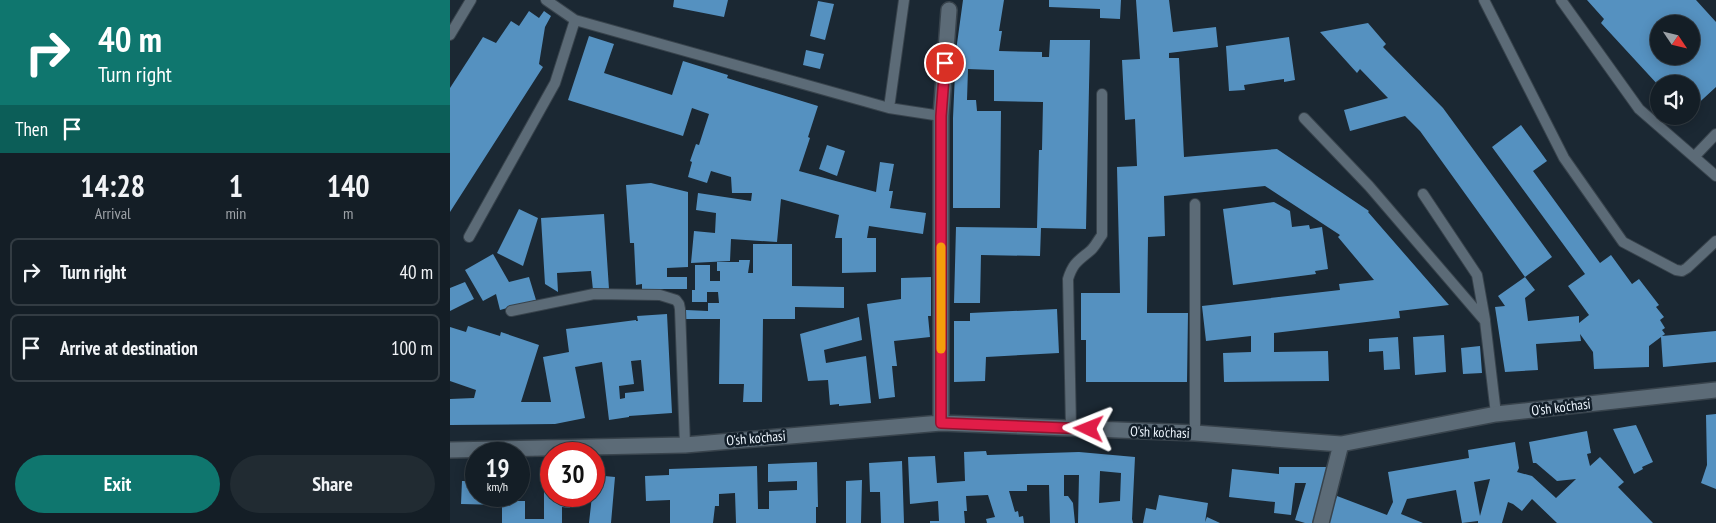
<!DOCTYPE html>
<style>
body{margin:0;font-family:"PT Sans Narrow",sans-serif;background:#212b32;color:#f1f3f6;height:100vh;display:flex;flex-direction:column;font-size:19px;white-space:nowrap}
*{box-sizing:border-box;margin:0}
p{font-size:16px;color:#9da2a7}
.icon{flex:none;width:28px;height:28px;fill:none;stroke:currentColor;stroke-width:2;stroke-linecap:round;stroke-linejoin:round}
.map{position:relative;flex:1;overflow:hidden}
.side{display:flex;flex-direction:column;background:#141e26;width:450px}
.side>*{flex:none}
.guide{background:#0f766e;color:#fff;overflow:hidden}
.needle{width:32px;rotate:125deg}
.controls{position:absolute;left:1200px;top:15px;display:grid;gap:10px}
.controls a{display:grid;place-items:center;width:50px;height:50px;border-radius:50%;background:#141e26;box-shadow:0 2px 12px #0003,0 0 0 1px #333c43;font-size:25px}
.speed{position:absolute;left:15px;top:442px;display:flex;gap:10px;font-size:25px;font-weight:700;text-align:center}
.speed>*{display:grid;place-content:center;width:65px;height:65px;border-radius:50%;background:#141e26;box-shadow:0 2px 12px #0003,0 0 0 1px #333c43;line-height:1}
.speed small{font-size:12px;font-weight:400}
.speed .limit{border:8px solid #d22;background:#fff;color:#111}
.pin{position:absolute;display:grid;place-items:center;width:42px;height:42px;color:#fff;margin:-21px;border:2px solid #fff;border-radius:50%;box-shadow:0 1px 5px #0007}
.me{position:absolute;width:55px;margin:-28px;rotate:272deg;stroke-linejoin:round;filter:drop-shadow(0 0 4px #0008)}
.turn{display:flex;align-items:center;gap:18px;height:105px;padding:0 15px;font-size:22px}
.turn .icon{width:65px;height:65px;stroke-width:2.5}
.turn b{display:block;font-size:35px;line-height:42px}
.then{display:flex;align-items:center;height:48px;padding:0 15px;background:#0003;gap:10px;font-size:19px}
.eta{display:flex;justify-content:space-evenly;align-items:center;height:85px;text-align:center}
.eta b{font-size:30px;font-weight:700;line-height:35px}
.button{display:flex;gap:10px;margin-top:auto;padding:10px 15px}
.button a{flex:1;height:58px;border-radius:30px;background:#0f766e;color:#fff;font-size:20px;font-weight:700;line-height:58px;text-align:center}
.button a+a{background:#212b32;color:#f1f3f6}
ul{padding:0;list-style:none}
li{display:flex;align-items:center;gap:15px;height:68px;margin:0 10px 8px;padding:0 5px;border:2px solid #333c43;border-radius:8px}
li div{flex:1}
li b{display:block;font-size:19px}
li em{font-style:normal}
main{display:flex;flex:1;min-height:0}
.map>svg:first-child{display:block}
.building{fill:#5591c0;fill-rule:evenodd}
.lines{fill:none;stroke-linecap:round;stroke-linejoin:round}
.lane-casing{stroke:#38434c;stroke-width:12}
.street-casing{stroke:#38434c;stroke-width:18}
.lane{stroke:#5c6b77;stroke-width:10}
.street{stroke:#5c6b77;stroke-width:15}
.route-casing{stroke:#92132f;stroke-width:12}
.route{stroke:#e11d48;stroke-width:9}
.slow{stroke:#f59e0b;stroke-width:9}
.labels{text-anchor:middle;stroke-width:5;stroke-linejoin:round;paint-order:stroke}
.street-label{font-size:14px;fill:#edf5fd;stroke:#121e29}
</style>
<main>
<section class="side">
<div class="guide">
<div class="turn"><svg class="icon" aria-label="right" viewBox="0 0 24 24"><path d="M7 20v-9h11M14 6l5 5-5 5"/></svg><div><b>40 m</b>Turn right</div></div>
<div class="then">Then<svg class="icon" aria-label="arrive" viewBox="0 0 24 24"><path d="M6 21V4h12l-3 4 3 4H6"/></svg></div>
</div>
<div class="eta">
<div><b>14:28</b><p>Arrival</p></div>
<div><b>1</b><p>min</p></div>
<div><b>140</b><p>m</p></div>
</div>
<ul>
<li><svg class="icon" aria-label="right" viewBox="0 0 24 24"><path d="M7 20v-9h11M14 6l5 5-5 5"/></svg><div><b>Turn right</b></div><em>40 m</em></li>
<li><svg class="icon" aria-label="arrive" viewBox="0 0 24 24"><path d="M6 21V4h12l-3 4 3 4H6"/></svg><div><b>Arrive at destination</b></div><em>100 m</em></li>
</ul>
<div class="button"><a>Exit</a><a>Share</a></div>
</section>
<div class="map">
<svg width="1266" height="523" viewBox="0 0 1266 523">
<rect width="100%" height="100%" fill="#1b2833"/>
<path class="building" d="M224,0h54l-4,17 -51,-10z
M513,0h41l-5,31h3l-3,20 43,1v5h7l1,-17h40l-4,189 -45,-1 -1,28 -59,-1 -1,48h-26l2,-76 81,1 2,-78h3l1,-48 -49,-1v-31l-26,-1 -1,31h9l1,11h24l-1,97h-47v-90l3,-67z
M599,0h72l-1,19 -20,-1v-9l-51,-2z
M686,0h33l4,32 43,-5 2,20 -49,6v5h10l5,99 93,-8 92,62 -1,1 81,93 -50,6 1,7 -126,15v19l54,-1 1,30 -105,1 -1,-29 28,-1v-16l-45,5 -4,-35 138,-16 -1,-6 35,-4 -36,-43 2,-2 -75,-49 -101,10 1,40 -17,1 -1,76h41l-1,69h-101v-42h-5v-47h39l-3,-126 20,-1 -2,-47 -10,1 -3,-60 18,-1z
M1137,0h109l20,22v65l-25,23v-26h-32v2l-58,-63 3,-4zM1209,24h32v32h-32z
M368,1l16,3 -9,36 -15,-4z
M79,11l10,7 5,-7 7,5 -6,11 -6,37 4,3 -93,145v-124l33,-51 13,6 15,-22 8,5z
M918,23l18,21 -3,3 60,61 109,149 -27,20 10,13 -10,8 3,23 51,-5v7l10,-8 -21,-29 17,-12 -93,-127 29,-22 26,36 -14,10 67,92 11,-8 21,29 7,-5 20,26 -3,2 8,10 -4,3 5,8 -3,2 3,4 -3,2 54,-5v31l-53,5 -2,-30 -12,9v21l-55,2 -1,-17 -13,-18 1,7 -45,3 2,26 -33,2 -10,-65 10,-1 -7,-10 27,-19 -105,-146 -15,-15 -55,15 -6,-21 44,-12 -28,-29 -3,4 -37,-41z
M139,36l25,8 -10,29 68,22 11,-34 45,14 -1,3 91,28 -10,31 2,1 -11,33 77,21 4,-30 14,2 -5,27h4l-3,17 36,5 -3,21 -54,-8 -2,12h9v34l-34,1v-35h-7l4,-23 -58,-16 -4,43 -46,-3 -1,22 -39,2 3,-32 21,2 1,-20 -20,-3 2,-17 53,8 1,-8h-20l-1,-16 -20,-6 -4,12 -19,-6 4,-15 -2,-1 6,-17 3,1 10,-31 -17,-6 -9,28 -115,-36z
M839,37l6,43 -11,2v-3l-40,6 1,5 -16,1 -3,-45z
M356,50l18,4 -4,15 -17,-4z
M377,145l18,6 -8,25 -18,-7z
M201,183l37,9v75l-21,1v9h20v12h-45v-5l-6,1 -2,-42h-4l-4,-58z
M824,202l16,9 2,16 17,-2 1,4 12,-2 6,42 -13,2 1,3 -83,11 -10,-76z
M69,209l19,9 -15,48 -26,-13z
M154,214l5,75 -16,1 -2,-19 -34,2 1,19 -13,-8 -4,-66z
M303,244h39v42l52,1v21l-49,-1v12h-32l-1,83h-19l1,-18h-25l1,-65h-34v-9l22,1v-8h11l-1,-11h-11v10h-15v-12h3v-25h15v16h10v-10h-3v-9h22v-2h11l-2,13h5z
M43,254l16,28 20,-5 7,23 -36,10 -4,-16 -13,7 -18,-31z
M481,277v39h-3l2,21 -36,4 3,25h-5l3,31 -16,2 -12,-95 34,-5v-21z
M15,282l9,17 -24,12v-23z
M607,309l2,44 -73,4 -1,24 -31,1v-61h16v-8z
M217,314l5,99 -43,3v1l-20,3 -7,-58 -27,5 10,51 -30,6 -105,1v-26l24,-1 2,-8 -26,-9v-54l16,5 2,-6 32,10 1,-4 38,13 -18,57h30l-8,-45 26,-5 -3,-23 70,-9v1h2l-1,-5zM191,360l3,31 -19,2v5l-5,1 -1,-13 15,-2 -3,-23z
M409,317l3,23 -38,10 2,13 40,-7 5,47 -32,3v-2l-9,1 -2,-25 -20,1 -8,-47z
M994,335l2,37 -31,3 -2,-38z
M948,337l2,32 -16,1 -1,-19 -14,1v-13z
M1030,346l2,27 -19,1 -2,-26z
M1266,414v75l-15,-6 6,-18 -1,-50z
M1186,425l17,37 -11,5 1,2 -9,5 -21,-45z
M1137,431l4,22 -4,1 3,12 10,-9 24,25 -6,5 35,36h-96l-25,-24 -10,12 -9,-7 -5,-2 -6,21h-24v-2l-16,2 -6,-33 -49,9 -6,15 22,9h-97l11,-27 50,19 6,-13 -5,-30 81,-14 -1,-8 47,-8 4,26 -2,4 15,4 24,22 20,-19 -19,2 -21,-18h-3l-4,-21zM1040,479l-10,37 -6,-34z
M536,451l1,4 92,-3 56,5 -3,62 1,4h-55l1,-48h-15v21h4l5,7 2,20h-25l-1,-38h-22v6h-18l6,21 3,-1 1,6 4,-1 1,7h-37l-1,-4 9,-2 -7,-22 -22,1 1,15h-3l1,12h-35v-2h9l-1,-20 -28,3 -2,-47 27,-1 2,27 28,-2 -1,-29zM650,471l21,2 -1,28 -21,2z
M452,461l2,62h-23l-1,-31h-10l-1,-29z
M367,462l1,45h-2v16h-80l-1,-30 -16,1v12h-4l-2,17h-43v-23l-24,1 -1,-25 24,-1v-6l88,-3 1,43h11v-18l28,-1v-9l-29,1v-18z
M829,467h50l-16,56h-8l-10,-3 11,-37h-11l-4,32 -17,-2 1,-11 -46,-5 3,-28 47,5z
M144,475l21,2 -4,46h-22l3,-27h2z
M412,480l-1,43h-15v-42z
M12,481h14v15h26v5h23v18h19v-34h7v11h19v12l-8,-1v16h-60v-18l-41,-1z
M709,495l49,8 -3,19 2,-5 13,6h-77l3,-15 10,2z"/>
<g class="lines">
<defs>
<path id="lane" d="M96,0l29,20 314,88 52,8
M1034,0l80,158 59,84 53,28 6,1 5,-3 29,-27
M1111,0l78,109 77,67
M0,35l21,-35
M439,108l15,-108
M854,118l65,68 116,135 11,93
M1244,157l22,-23
M973,194l54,81 8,45
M19,237l86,-154 20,-63
M61,311l83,-17 66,1 16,5 3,4 1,5 5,136
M621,428l-3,-149c5,-16 10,-18 22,-28 5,-4 8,-11 12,-16v-141
M745,433v-229"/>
<path id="street" d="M491,423v-307l8,-106
M0,450l235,-5 256,-22 254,10 146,11 155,-30 220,-24
M871,523l20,-79"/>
</defs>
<use href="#lane" class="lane-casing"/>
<use href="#street" class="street-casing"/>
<use href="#lane" class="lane"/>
<use href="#street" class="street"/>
</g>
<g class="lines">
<defs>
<path id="route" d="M495,63l-4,53v307l148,6"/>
</defs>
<use href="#route" class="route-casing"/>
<use href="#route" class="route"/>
<path class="slow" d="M491,247v102"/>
</g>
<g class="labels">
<g class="street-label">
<text transform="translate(1111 407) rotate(-7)" y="5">O'sh ko'chasi</text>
<text transform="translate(710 432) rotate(2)" y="5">O'sh ko'chasi</text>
<text transform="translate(306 438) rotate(-5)" y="5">O'sh ko'chasi</text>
</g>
</g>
</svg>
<div class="controls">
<a><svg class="needle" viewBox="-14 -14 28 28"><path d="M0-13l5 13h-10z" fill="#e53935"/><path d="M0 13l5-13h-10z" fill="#9da2a7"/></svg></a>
<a><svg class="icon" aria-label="sound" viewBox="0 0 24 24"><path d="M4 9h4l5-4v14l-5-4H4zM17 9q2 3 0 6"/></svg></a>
</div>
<div class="speed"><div>19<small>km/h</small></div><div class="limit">30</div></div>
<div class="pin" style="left:495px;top:63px;background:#d93025"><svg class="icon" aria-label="arrive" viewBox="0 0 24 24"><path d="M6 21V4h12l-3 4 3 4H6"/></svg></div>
<svg class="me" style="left:639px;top:429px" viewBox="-20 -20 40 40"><path d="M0-17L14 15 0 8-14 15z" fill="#e11d48" stroke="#fff" stroke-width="4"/></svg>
</div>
</main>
